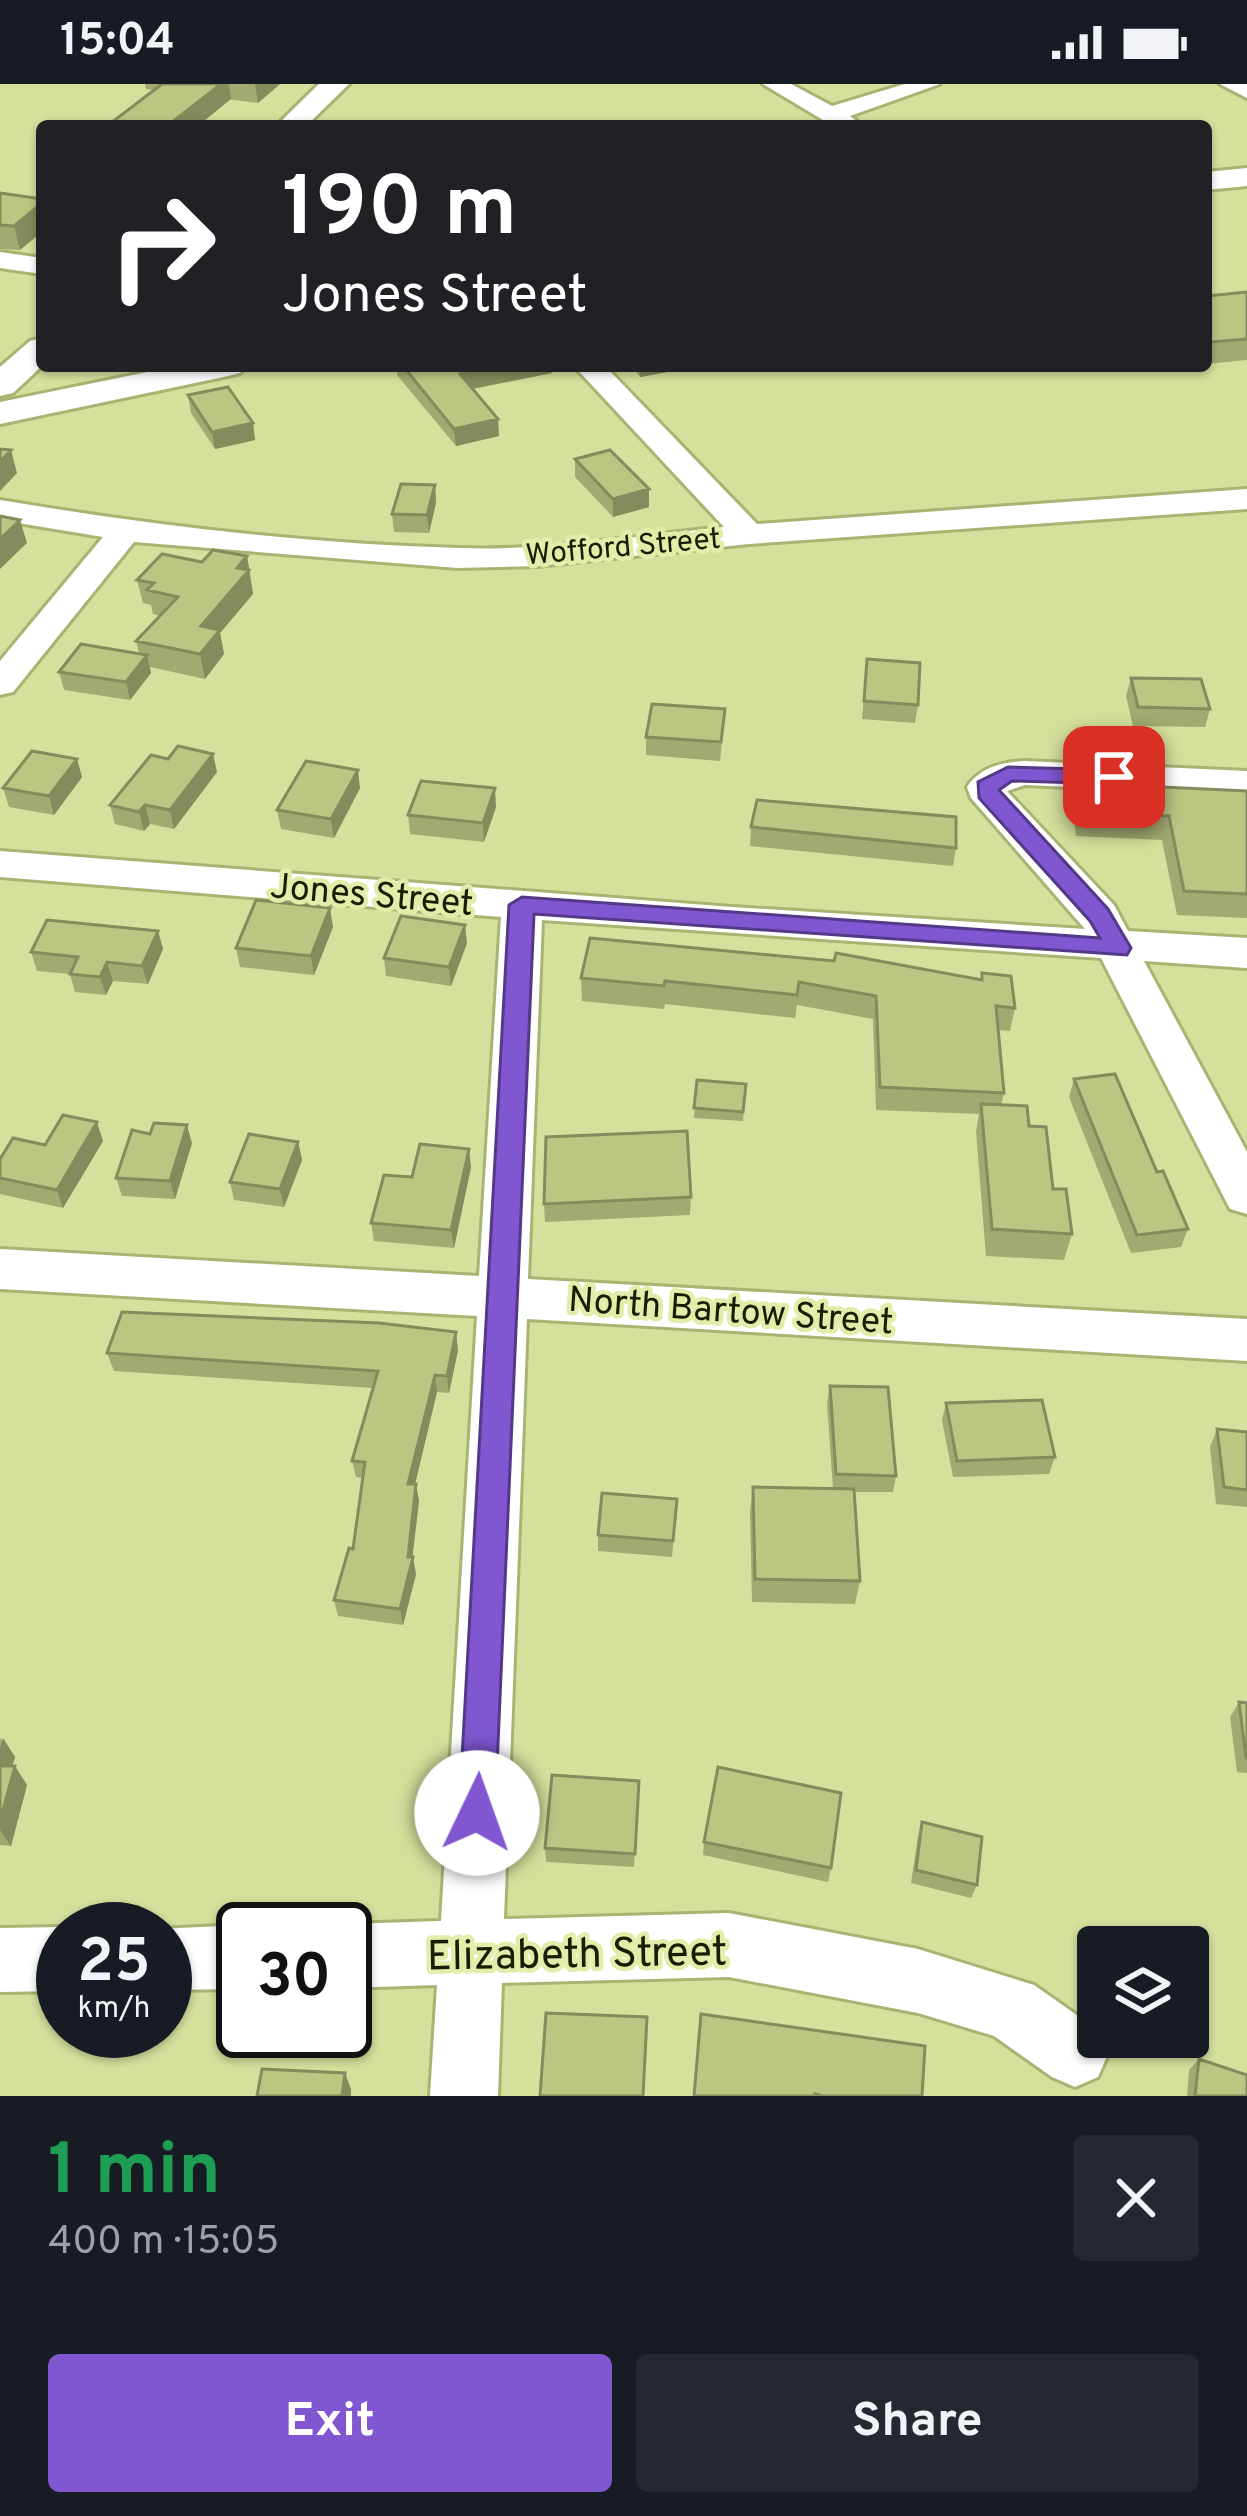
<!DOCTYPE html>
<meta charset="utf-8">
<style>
body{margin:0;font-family:Overpass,sans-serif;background:#242831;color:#f1f3f6;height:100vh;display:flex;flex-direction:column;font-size:45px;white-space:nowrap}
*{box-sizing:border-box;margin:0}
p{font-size:39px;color:#9ea1a6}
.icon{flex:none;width:66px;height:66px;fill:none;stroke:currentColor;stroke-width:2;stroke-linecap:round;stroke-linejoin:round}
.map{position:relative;height:2012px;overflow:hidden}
.details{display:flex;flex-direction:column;background:#171b24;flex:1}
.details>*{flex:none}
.guide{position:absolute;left:36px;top:36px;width:1176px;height:252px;border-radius:12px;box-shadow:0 3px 9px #0004;background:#202124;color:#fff;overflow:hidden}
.tools{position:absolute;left:1077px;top:1842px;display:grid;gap:24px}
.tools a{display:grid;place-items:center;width:132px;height:132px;border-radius:12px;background:#171b24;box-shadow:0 3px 9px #0004;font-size:60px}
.speed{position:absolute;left:36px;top:1818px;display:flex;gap:24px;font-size:60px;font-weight:700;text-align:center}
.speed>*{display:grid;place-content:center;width:156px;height:156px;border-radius:50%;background:#171b24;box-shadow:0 3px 9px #0004;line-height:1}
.speed small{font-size:30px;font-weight:400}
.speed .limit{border:6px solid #111;border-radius:18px;background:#fff;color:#111}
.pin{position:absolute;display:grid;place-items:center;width:102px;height:102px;color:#fff;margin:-51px;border-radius:24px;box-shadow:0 6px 18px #0006}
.me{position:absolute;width:132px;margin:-66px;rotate:3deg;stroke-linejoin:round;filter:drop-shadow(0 0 9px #0008)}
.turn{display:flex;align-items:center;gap:42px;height:252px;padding:0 48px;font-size:54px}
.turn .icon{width:156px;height:156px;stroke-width:2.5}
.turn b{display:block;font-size:84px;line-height:102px}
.round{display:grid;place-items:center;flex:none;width:126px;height:126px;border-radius:12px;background:#242831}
.summary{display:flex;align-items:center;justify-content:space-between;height:204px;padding:0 48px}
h1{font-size:72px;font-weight:700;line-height:90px;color:#1e9e55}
.action{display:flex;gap:24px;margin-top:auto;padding:24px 48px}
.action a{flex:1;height:138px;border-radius:12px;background:#8057d1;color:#fff;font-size:48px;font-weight:700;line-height:138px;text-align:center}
.action a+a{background:#242831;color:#f1f3f6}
.status{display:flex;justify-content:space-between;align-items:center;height:84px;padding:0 60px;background:#171b24;direction:ltr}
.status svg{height:33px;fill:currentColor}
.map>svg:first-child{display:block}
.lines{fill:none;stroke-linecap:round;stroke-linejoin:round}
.minor-casing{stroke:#aab472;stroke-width:6}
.major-casing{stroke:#aab472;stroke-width:6}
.minor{fill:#fff;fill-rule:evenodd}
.major{fill:#fff;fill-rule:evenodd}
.wall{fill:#a2aa71}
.shaded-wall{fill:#848b5c}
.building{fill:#bcc683;stroke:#848b5c;stroke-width:3}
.route{fill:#8057d1;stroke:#533988;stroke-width:3}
.labels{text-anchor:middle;stroke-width:9;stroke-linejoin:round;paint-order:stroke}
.far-street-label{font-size:30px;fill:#1a1d03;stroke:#e2eda9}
.street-label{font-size:36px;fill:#1a1d03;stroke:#e2eda9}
.near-street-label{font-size:42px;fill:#1a1d03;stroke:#e2eda9}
</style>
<div class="status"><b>15:04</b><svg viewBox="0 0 49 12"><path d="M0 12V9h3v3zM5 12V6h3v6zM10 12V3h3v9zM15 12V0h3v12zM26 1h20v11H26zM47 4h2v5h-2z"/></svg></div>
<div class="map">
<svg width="1247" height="2012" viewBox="0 0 1247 2012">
<rect width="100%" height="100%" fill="#d5e09c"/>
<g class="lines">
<defs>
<path id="minor" d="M763,0h28l41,22 73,-22h35l-90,32 13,10h-30z
M1220,0h27v14z
M0,168l42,6v16l-42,-6z
M574,282h31l152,158 490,-35v20l-498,35 -212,22 -79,2 -324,-26 -121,150 -13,3v-34l103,-124 -103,-17v-20c149,25 307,44 458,48 89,3 178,-12 266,-21z
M1025,677l222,10v24l-222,-10 -18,6 107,114 14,26 119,7v30l-103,-7 103,191v62l-17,-5 -129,-251 -559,-38 -14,359 719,40v42l-720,-42 -23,600 225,-6 189,36 116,36 64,45 10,24 -10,23 -23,10 -23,-10 -58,-41 -76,-23 -189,-36 -227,6 -4,113h-68l7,-111 -92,3v-59h-12l12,-5 96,-3 36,-605 -477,-27v-40l479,27 22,-359 -501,-40v-26l732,56 353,22 -114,-131 -4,-11c13,-20 36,-25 58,-26z
M243,1841l10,4h-10v60l-78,1v-61h-7z
M63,1843l5,2h-5v62l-63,1v-64z"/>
<path id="major" d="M319,0h30l-43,42h-30z
M1247,84v18l-41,4v-18z
M42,254v28l-29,27 -13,3v-29l30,-26z
M177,282h68l-5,7 -12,3 -228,48v-22z"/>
</defs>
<use href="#minor" class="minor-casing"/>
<use href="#major" class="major-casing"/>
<use href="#minor" class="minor"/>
<use href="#major" class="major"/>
</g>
<path class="wall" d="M145,0h135l-22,19 -112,-14z
M0,109l42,6 -22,51 -20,-1z
M1247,208v68l-41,4v-68z
M397,282h6l149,7 -79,16 26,47 -43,10 -59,-71z
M622,282h51v5l-33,6 -6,-8 -8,1z
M188,311l67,45 -40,9 -24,-36z
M575,375l74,48 -36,10 -38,-40z
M435,401l1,18 -7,30 -35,-1 -2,-18z
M247,472l6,38 -33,39 4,21 -19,25 -55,-12 1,6 -21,27 -66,-10 -5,-18 80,-19 -3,-12 24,-25 -7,-2 -2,-9 -8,-2 -6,-23 65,-18z
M867,575l51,46 -3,18 -53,-4z
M1131,594l79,31 -5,18 -72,-1 -7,-30z
M725,625l-5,52 -74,-6v-18z
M77,675l5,18 -28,38 -45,-8 -6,-19z
M217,688l-43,57 -24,-5 -6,7 -29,-7 -5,-19z
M1078,699l169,8v127l-70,-3 -15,-75 -86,-4 -4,-30z
M360,704l-26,50 -53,-9 -4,-19z
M496,723l-12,35 -74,-8 -2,-19z
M751,743l205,21 -3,18 -203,-20z
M333,843l-19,48 -74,-8 -4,-19z
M158,847l5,18 -15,35 -35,-3 -7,14 -31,-3 -5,-18 -33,-3 -6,-19z
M467,859l-16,43 -65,-10 -2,-18z
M982,889l33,35 -5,23 -12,-1 6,63 -3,12 28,21 43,108 -8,26 -78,-4 -10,-125 3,-17 -103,-4 -3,-91 -76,-14 -2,13 -130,-14 -1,5 -82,-8 -1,-23 400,2z
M1074,995l83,93 31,57 -7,18 -50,6 -62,-156z
M697,996l49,4 -3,37 -49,-3z
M103,1057l-40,67 -63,-14v-35l45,-14z
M298,1058l4,18 -18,47 -50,-7 -4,-18z
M192,1059l-17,56 -53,-3 -6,-18z
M471,1083l-17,81 -80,-7 -3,-18 41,-46z
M691,1113l-1,18 -145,7 -1,-18z
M458,1266l-9,43 -12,-1 -22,92 4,17 -7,56 4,17 -13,51 -65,-9 -4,-16 19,-51 10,-71 -7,-1 -4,-16 21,-73 -259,-17 -7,-18z
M830,1302l66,90 -3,16h-39l6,89 -5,23 -103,-2 -2,-90 3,-25 80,2 -6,-86z
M946,1319l109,54 -6,17 -96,3 -11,-57z
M1217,1345l30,3v75l-31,-3 -6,-57z
M677,1415l-5,58 -74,-6v-16z
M1239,1618l8,1v70l-10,-1 -7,-55z
M0,1654l15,19 -3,9 15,19 -16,61 -11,-1z
M639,1697l-5,86 -88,-5 -1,-14z
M922,1738l55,63 -6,13 -60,-15 7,-47z
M704,1758l127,26 -3,14 -125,-27z
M1199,1975l48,37h-60l2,-26z"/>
<path class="shaded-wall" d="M221,0h8l2,15 -33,27h-31z
M255,0h25l-22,19z
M42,119v29l-22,18 -6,-24z
M500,282h52v7l-91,18 -1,-17z
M640,282h33v5l-33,6z
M498,335l1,17 -43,10 -2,-17z
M253,339l2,17 -40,9 -3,-17z
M11,366l6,23 -17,18v-29z
M435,401l1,18 -7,30 -2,-18z
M649,405v18l-36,10v-18z
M20,436l7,23 -27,26v-30z
M247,472l6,38 -33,39 4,21 -19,25 -5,-25 1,-28 36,-58z
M147,571l4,18 -21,27 -4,-18z
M213,670l4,18 -43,57 -4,-19z
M77,675l5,18 -28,38 -5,-19z
M358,686l2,18 -26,50 -3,-19z
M495,704l1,19 -12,35 -1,-19z
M145,721l5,19 -6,7 -5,-19z
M330,824l3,19 -19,48 -3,-19z
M465,841l2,18 -16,43 -2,-19z
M158,847l5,18 -15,35 -6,-18z
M107,878l6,19 -7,14 -6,-18z
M97,1038l6,19 -40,67 -6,-18z
M187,1041l5,18 -17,56 -5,-18z
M298,1058l4,18 -18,47 -4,-18z
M469,1065l2,18 -17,81 -3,-18z
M456,1248l2,18 -9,43 -2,-17z
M435,1291l2,17 -26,109 -3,-17z
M416,1400l3,17 -7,60 1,-4 3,17 -13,51 -3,-16z
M3,1654l12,19 -8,28 -7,-12v-25z
M15,1682l12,19 -16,61 -11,-16v-9z
M345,1989l6,16v7h-9z"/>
<path class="building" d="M162,0h59l-54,42h-60z
M0,109l42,6v4l-28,23 -14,-1z
M1247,208v47l-36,3 -5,-5v-41z
M403,282h97l-40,8 38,45 -44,10z
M228,303l25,36 -41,9 -24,-37z
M0,365l11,1 -11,12z
M610,366l39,39 -36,10 -38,-40z
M401,400l34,1 -8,30 -35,-1z
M0,432l20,4 -20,19z
M213,466l34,6 -10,12 12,2 -48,56 19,4 -20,24 -64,-13 42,-44 -31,-7 7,-7 -17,-3 25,-26 40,8z
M81,560l66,11 -21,27 -67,-10z
M867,575l53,4 -2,42 -54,-4z
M1131,594l70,1 9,30 -72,-2z
M652,620l73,5 -4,33 -75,-5z
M178,662l35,8 -43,56 -25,-5 -6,7 -29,-7 41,-50 17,4z
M32,667l45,8 -28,37 -46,-8z
M306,677l52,9 -27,49 -54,-9z
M421,697l74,7 -12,35 -75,-8z
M1078,699l169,8v103l-63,-3 -15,-75 -87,-4z
M757,716l199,17v31l-205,-21z
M256,816l74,8 -19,48 -75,-8z
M401,832l64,9 -16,42 -65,-9z
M47,836l111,11 -16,35 -35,-4 -7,15 -30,-3 8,-17 -47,-5z
M590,854l244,23 2,-8 146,27v-7l29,3 4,32 -19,-2 8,87 -124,-6 -4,-91 -77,-14 -2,13 -132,-14 -1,5 -83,-8z
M1115,990l42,98 6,-1 25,58 -51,6 -63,-156z
M697,996l49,4 -3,28 -49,-4z
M981,1020l46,2 2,20 17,1 7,62h13l6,45 -80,-5z
M63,1031l34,7 -40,68 -57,-12v-19l13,-21 32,7z
M154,1039l33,2 -17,56 -54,-3 16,-48 18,4z
M687,1047l4,66 -147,7 2,-67z
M249,1050l49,8 -18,47 -50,-7z
M420,1060l49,5 -18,81 -80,-7 13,-48 28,2z
M122,1228l257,11 77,9 -9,44 -12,-1 -27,109h8l-8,73h5l-13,52 -66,-9 15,-52 4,1 12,-87 -13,-1 26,-90 -271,-18z
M830,1302l58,1 8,89 -60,-2z
M1042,1316l13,57 -98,4 -11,-58z
M1217,1345l30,3v58l-23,-3z
M753,1403l101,2 6,92 -105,-2z
M602,1409l75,6 -4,42 -75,-6z
M1239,1618l8,1v55h-1z
M0,1682h15l-15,55z
M718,1683l123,26 -10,75 -127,-26z
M552,1691l87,6 -4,73 -90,-6z
M922,1738l60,15 -5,48 -61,-15z
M546,1929l101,4 -4,79h-103z
M701,1930l224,32 -3,50h-99l-8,-2v2h-121z
M1199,1975l48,16v21h-52z
M262,1985l83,4 -3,23h-85z"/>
<path class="route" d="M1008,683l106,3 11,7 -11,7 -102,-3 -13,9 109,119 23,39 -4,7 -593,-41 -39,899 -5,13 -13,5 -13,-5 -5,-13 50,-908 13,-8 578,41 -10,-17 -111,-123 -1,-16z"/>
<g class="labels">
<g class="far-street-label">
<text transform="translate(623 462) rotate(-5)" y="10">Wofford Street</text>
</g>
<g class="street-label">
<text transform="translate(372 809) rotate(5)" y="13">Jones Street</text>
<text transform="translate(731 1225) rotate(4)" y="13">North Bartow Street</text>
</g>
<g class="near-street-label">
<text transform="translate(577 1868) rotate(-1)" y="15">Elizabeth Street</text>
</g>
</g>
</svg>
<div class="tools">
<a><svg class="icon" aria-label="layers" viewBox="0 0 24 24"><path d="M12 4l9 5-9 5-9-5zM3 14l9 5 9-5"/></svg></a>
</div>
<div class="speed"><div>25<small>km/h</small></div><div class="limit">30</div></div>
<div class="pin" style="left:1114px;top:693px;background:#d93025"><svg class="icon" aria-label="arrive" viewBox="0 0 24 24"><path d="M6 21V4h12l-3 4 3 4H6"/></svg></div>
<svg class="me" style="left:477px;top:1729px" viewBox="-20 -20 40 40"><circle r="19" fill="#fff"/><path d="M0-13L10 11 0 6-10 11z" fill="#8057d1"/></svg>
<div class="guide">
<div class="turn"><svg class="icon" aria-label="right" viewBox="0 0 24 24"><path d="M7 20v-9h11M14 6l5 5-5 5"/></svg><div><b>190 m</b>Jones Street</div></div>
</div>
</div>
<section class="details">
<div class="summary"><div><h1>1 min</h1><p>400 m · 15:05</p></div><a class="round"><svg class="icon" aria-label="close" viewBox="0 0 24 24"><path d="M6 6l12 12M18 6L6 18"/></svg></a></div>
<div class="action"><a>Exit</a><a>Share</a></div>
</section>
